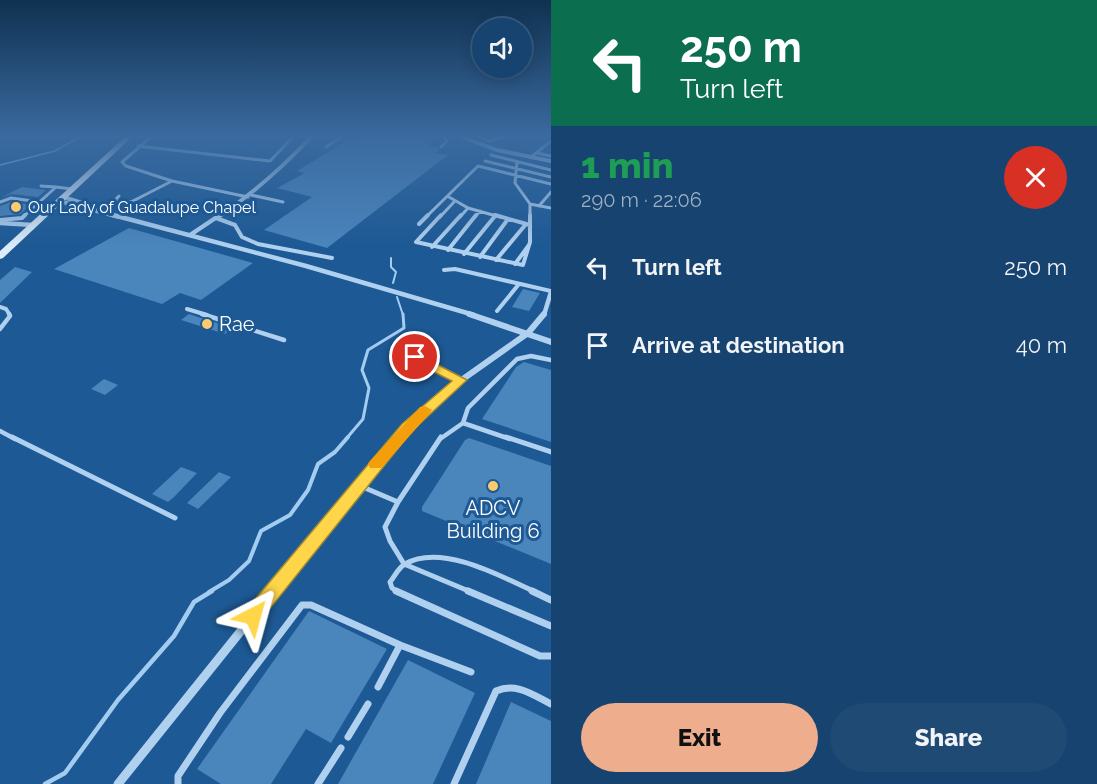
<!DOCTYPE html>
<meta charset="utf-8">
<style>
body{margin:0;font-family:Raleway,sans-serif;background:#1f4a74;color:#f1f3f6;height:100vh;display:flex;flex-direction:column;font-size:22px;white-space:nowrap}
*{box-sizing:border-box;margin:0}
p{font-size:20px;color:#9eb0c3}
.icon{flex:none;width:33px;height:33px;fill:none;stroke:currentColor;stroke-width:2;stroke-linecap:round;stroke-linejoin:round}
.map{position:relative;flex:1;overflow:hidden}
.details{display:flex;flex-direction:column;background:#16436f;width:546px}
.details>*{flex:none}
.guide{background:#0b6e4f;color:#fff;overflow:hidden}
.controls{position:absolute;left:472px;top:18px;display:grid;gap:12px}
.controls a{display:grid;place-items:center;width:60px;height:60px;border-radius:50%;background:#16436f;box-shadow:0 3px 15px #0003,0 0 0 2px #355c82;font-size:30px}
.pin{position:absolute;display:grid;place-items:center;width:51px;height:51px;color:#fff;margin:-26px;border:3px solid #fff;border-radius:50%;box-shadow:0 2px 6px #0007}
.me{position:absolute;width:66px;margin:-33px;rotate:39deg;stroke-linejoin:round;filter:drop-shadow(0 0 4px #0008)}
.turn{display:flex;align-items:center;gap:21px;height:126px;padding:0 30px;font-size:27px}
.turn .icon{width:78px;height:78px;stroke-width:2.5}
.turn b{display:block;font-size:42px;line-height:51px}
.round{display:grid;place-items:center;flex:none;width:63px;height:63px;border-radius:32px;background:#1f4a74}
.overview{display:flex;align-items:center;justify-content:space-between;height:102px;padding:0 30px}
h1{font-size:36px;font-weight:800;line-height:45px;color:#1e9e55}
.cta{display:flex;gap:12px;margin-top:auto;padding:12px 30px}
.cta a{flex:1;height:69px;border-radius:36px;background:#eead8d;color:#111;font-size:24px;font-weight:800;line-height:69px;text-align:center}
.cta a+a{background:#1f4a74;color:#f1f3f6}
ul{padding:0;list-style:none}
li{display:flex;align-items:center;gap:18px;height:78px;padding:0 30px}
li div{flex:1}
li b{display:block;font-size:22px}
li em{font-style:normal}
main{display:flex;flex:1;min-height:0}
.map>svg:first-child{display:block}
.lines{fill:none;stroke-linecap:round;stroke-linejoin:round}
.stream-far4{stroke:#a3ccf0;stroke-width:1.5}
.stream-far3{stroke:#a3ccf0;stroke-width:2}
.stream-far2{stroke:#a3ccf0;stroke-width:3}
.stream-far1{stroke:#a3ccf0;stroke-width:4}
.stream{stroke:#a3ccf0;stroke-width:4.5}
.building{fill:#4a85bc}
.lane-far4{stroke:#b0d0ef;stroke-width:3}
.lane-far3{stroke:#b0d0ef;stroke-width:4}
.lane-far2{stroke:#b0d0ef;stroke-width:4.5}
.lane-far1{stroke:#b0d0ef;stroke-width:5}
.lane{stroke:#b0d0ef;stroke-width:7}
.street-far4{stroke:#b0d0ef;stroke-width:4}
.street-far3{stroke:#b0d0ef;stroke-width:4.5}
.street-far2{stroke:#b0d0ef;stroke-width:6}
.street-far1{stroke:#b0d0ef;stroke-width:8}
.street{stroke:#b0d0ef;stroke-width:9}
.secondary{fill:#ddecfa;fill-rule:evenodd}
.route{fill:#ffd54a;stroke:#a68a30;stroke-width:1.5}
.slow{fill:#f59e0b}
.poi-dot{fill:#fdcb6f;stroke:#1d5994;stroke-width:2}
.labels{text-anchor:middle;stroke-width:6;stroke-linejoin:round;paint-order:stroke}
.far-poi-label{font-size:16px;fill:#fff;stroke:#1d5994;text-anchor:start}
.poi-label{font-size:20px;fill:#fff;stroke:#1d5994;text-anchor:start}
</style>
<main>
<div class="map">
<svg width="551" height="784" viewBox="0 0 551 784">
<rect width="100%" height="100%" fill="#1d5994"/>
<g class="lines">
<path class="stream-far4" d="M325,140l3,-3
M0,165l55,-14 25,-14"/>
<path class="stream-far3" d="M391,258v9l5,5 -3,11
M397,297l6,18"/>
<path class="stream-far2" d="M346,439l17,-20 6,-31 -7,-18 6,-20 36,-22 -1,-14"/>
<path class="stream-far1" d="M209,592l20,-12 20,-19 12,-30 29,-16 18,-25 10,-26 17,-12 13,-15"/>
<path class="stream" d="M45,784l20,-11 53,-73 56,-64 20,-34 18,-11"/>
</g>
<path class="building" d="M363,137h76l-12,8 10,2 2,3 -3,3 12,2 -121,93 -63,-18 48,-33 -35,-9 28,-15 -8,-2 54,-33 7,1z
M22,187l24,3 -8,7 -27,-3 -11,4z
M11,202l20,3 -11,9 -20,2v-10z
M129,228l124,35 -52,37 -21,-7 -18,11 -108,-35z
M15,267l17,5 -32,31v-23z
M523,289l17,4 -11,18 -17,-4z
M189,314l12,4 32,10 -8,6 -44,-14z
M413,341l9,5 -20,11 -9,-4z
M524,362l27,8v72l-69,-23 34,-52z
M104,379l14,6 -13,10 -14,-6z
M469,438l82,28v98l-129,-53v-4l43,-67z
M181,467l16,6 -23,24 -6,5 -16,-8z
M219,472l12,5 -33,32 -11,-6z
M309,611l78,38 -56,94 -25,-14 -35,55h-50l-24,-15z
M408,660l67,33 -42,91h-95z
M511,702l40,19v63h-75z"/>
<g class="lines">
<path class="lane-far4" d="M151,137l-29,25 4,4 46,15 76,16
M480,137l9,4 14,-4
M138,146l132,15 23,-24
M326,147l15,-10
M441,147l6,-6 -4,-4
M537,153l14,3
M491,155l60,15
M531,157l20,-16
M485,161l66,16
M517,162l-2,21 15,21v13
M41,186l15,1
M251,195l32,7
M119,196l-5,5 17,1 41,-21
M449,197l19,11 32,9
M0,202l11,-4 29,4
M530,204l21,4
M539,206l12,-14
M23,217l33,-30 16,2
M426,217l52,-51 73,18
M440,217l14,-15
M460,217l8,-9
M475,217l5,-6"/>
<path class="lane-far3" d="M441,215l-25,27 107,23 7,-23v-27
M495,215l35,10
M216,218l19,7 7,12 16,7 74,14
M0,220l22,-2 3,-3
M419,224l9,-9
M432,247l29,-32
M448,250l28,-35
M464,254l31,-38
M480,257l28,-38
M496,260l30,-36
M515,264l14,-19
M444,270l11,-1 96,22
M0,307l6,2 4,6
M187,309l20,6
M497,311l22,-27"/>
<path class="lane-far2" d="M202,314l82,26
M0,329l10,-13 -1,-2
M415,357l45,23
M463,423l5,-15 49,-49 14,-3 20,4
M0,431l15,8
M440,439l23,-16 47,16"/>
<path class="lane-far1" d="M12,437l163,81
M506,437l45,15
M358,485l40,17 43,-65
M398,502l-13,25 5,14 14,23 67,28
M398,592l-6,-4 -2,-6c5,-6 8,-14 15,-18 36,-21 96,12 130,28"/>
<path class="lane" d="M396,591l144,65h11
M468,591l83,35
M532,591l19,9
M378,687l22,-42
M348,737l20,-33
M178,784v-8l42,-63 82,-108h9l89,40 71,27
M318,784l23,-36
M454,784l42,-93c20,-9 37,4 55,13"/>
<path class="street-far4" d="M462,137l35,13 54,11
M63,197l48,15
M59,201l60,16
M218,217c36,-24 63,-48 93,-80"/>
<path class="street-far3" d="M113,215l193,51 168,49
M0,223l33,2
M190,235l30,-20
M544,315l7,-23"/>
<path class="street-far2" d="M469,314l82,28
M397,439l49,-48 82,-58 16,-19"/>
<path class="street-far1" d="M272,592l127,-155"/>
<path class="street" d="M118,784l155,-193"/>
<path class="secondary" d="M125,137h7l-129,121 -3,1v-8z"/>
</g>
<linearGradient id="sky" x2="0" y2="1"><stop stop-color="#103151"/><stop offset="0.55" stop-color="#3a6a9f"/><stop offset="1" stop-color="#3a6a9f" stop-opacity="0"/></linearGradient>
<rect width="551" height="247" fill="url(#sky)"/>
<path class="route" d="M415,353l52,27 -55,51 -152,190 -7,3 -7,-3 -3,-5 3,-6 156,-186 50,-43 -42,-21 -2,-3z"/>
<path class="slow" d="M425,406l7,4 -2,3 -49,55h-11l-2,-4 2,-3 50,-54z"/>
<g class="poi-dot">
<circle cx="16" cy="207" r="6"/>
<circle cx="207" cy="324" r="6"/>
<circle cx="493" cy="486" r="6"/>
</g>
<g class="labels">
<g class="far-poi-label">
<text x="28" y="213">Our Lady of Guadalupe Chapel</text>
</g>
<g class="poi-label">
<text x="219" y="331">Rae</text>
<text x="493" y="515" text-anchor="middle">ADCV<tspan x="493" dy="23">Building 6</tspan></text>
</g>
</g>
</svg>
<div class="controls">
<a><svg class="icon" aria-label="sound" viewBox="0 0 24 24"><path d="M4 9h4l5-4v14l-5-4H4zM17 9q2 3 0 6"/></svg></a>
</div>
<div class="pin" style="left:415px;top:357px;background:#d93025"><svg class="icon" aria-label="arrive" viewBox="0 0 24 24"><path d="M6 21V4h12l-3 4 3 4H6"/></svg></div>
<svg class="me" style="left:253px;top:616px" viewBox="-20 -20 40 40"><path d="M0-17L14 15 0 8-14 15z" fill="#ffd54a" stroke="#fff" stroke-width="4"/></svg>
</div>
<section class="details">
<div class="guide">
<div class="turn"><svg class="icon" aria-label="left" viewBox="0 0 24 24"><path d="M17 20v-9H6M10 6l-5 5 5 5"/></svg><div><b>250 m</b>Turn left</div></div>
</div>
<div class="overview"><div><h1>1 min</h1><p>290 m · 22:06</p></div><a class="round" style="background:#d93025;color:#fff"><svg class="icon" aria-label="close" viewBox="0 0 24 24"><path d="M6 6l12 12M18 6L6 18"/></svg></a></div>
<ul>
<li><svg class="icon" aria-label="left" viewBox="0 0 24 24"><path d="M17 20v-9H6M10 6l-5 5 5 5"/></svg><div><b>Turn left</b></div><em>250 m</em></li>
<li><svg class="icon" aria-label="arrive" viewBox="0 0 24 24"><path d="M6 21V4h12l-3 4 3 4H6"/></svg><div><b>Arrive at destination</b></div><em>40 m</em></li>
</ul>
<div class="cta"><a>Exit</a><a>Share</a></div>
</section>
</main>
